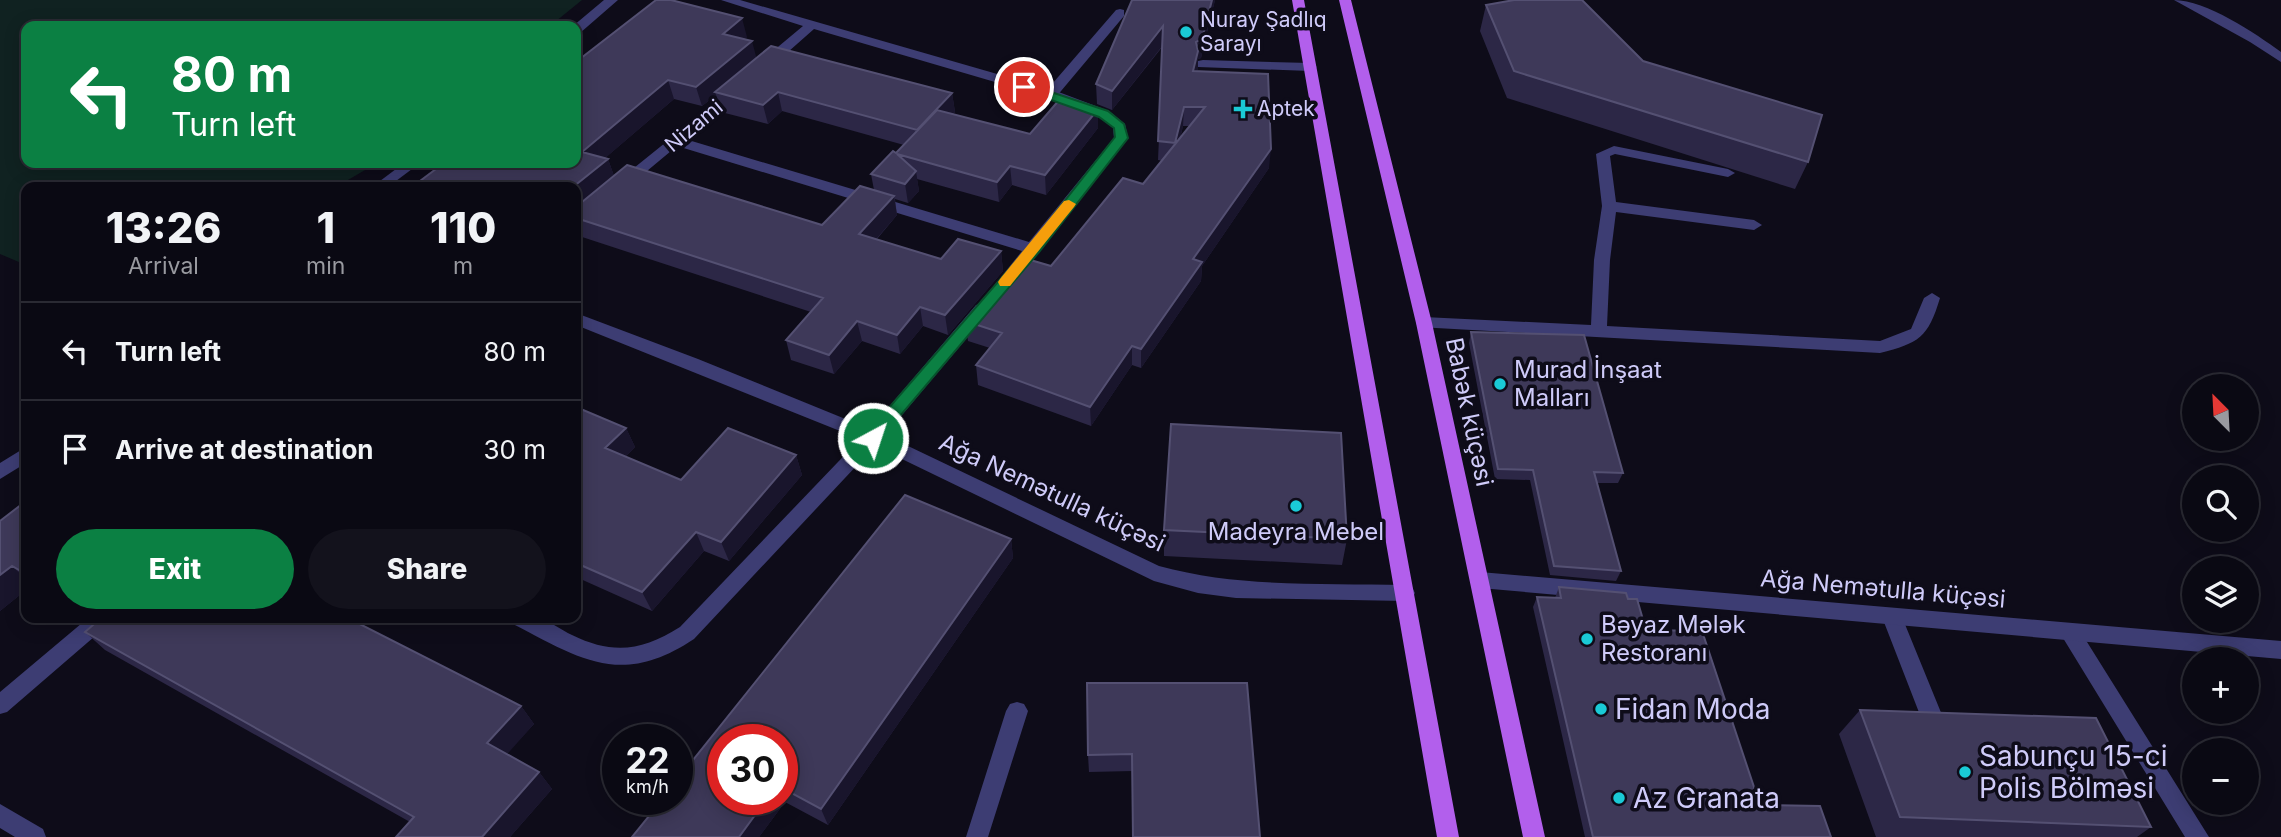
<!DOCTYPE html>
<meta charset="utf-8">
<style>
body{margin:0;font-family:Inter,sans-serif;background:#13121c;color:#f1f3f6;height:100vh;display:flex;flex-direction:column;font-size:26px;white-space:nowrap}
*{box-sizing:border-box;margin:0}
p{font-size:23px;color:#999aa0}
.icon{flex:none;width:38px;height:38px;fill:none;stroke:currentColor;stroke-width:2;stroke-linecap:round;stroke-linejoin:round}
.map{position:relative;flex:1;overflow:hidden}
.panel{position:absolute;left:21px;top:182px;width:560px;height:441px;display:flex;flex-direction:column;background:#0a0913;border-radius:14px;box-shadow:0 4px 18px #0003,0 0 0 2px #2a2a33}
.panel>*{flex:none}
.top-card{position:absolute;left:21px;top:21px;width:560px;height:147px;border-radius:14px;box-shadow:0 4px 18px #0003,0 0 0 2px #2a2a33;background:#0b8043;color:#fff;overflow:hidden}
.needle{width:46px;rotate:336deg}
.buttons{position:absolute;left:2182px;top:374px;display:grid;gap:14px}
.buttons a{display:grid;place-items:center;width:77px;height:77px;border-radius:50%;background:#0a0913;box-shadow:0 4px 18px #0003,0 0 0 2px #2a2a33;font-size:35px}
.speed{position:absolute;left:602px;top:724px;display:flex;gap:14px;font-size:35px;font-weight:700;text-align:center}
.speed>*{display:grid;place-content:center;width:91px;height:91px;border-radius:50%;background:#0a0913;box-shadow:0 4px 18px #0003,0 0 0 2px #2a2a33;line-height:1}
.speed small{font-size:18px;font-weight:400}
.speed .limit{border:10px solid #d22;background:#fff;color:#111}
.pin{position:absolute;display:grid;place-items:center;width:60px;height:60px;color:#fff;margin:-30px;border:4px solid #fff;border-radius:50%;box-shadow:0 2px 7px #0007}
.me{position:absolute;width:77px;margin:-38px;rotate:40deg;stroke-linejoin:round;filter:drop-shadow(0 0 5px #0008)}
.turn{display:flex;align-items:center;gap:24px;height:147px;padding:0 35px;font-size:32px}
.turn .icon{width:91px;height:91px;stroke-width:2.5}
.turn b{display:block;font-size:49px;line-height:60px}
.eta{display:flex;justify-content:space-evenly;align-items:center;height:119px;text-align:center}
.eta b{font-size:42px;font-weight:800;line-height:49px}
.button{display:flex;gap:14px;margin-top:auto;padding:14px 35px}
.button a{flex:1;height:80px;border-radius:42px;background:#0b8043;color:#fff;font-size:28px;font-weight:800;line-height:80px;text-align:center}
.button a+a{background:#13121c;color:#f1f3f6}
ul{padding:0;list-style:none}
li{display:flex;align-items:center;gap:21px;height:98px;padding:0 35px;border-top:2px solid #2a2a33}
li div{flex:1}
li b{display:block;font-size:26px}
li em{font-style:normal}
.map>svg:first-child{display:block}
.green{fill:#102221}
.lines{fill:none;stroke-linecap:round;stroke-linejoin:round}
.lane{fill:#3d3d73;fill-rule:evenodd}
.street{fill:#3d3d73;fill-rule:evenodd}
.primary{fill:#b25fec;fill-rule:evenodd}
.wall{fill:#2c2746;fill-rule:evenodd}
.shaded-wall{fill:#19152c}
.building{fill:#3e3959;stroke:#545072;stroke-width:2}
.route{fill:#0b8043;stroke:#07532c;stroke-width:2}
.slow{fill:#f59e0b}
.poi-dot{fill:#1acad6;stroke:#0e0c19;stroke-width:2.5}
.labels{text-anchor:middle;stroke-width:7;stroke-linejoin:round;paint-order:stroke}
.far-poi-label{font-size:21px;fill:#cfcbf9;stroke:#0e0c19;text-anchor:start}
.far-street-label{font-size:21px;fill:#cfcbf9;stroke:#0e0c19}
.poi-label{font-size:24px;fill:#cfcbf9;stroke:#0e0c19;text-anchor:start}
.street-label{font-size:24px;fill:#cfcbf9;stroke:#0e0c19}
.near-poi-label{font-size:28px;fill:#cfcbf9;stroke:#0e0c19;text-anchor:start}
</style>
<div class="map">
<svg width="2281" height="837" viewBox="0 0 2281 837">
<rect width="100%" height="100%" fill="#0e0c19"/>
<path class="green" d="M0,0h582l-32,26h-524v137h351l-41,24h-310v78l-26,-11z"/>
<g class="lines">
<path class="lane" d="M2174,0c32,0 81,33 107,52v10l-31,-20z
M1120,9l4,1v6l-68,81h-10v-6l70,-81z
M1203,60l107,3 7,4 -7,4 -112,-4v-6z
M1892,609l7,2 3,6 40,98 -4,7 -7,3 -7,-3 -4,-7 -38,-98 3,-6z
M2070,623l7,3 132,211h-24l-122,-199 -3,-6 3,-6z"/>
<path class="street" d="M604,0h14l-38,33 -4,1v-8h-3z
M721,0h19l316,91 53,20 16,13 3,14 -113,143 -6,1 -8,-5 21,-26 -345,-105 -48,40h-10l-2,-3 2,-3 118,-95 7,4 -2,3 -57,47 344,103 85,-104 -1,-10 -14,-11 -53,-20 -232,-68 -43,38h-10v-6l42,-35z
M1614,146l114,23 7,4 -7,4 -113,-23 -5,2 6,46 138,18 8,5 -8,5 -138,-18 -6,48 -3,66 273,15 31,-12 13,-31 8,-5 8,5c-12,40 -21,45 -60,55l-462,-26 -2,-4 8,-6 167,8 3,-65 8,-54 -6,-52z
M404,163h16l-32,24h-16z
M982,303l6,2 2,4 -2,4 -103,122 274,131c80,22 163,17 246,19l7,2 3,6 -3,6 -7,2 -169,-3 -38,-5 -44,-12 -279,-135 -181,193c-72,48 -112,21 -181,-15l-3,-6c9,0 19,-2 28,0 11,2 23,12 34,17 41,20 70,16 108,-8l180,-188 -284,-114v-12l122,46 172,70 106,-124z
M26,447v16l-26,16v-16z
M1480,572l801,69v18l-801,-71 -7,-2 -3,-6 3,-6z
M88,618h24l-3,6 -102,88 -7,2v-22z
M1017,702l7,2 4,7 -40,126h-22l40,-126 4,-7z
M0,804l43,25 3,8h-31l-15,-9z"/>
<path class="primary" d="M1292,0h12l155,837h-22z
M1339,0h12l81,323 113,514h-22l-107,-514z"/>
</g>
<path class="wall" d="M1132,0h83l-14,58 -3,1 -1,13 72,96 -67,98 -1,15 -60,87 -9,-3 -41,61 -113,-41 -2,-20 14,-17 -22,-7 -3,-20 86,-55 92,-82 20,-23 -5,-1 5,-114 -51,64 -15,-6 -1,-20zM1183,126h7l-10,13z
M1486,5l322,157 -13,27 -288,-91 -27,-67z
M747,37l-3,2 12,19 196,35 3,19 -2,2 77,20 68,-25v19l-52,67 -34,-10 -13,17 -82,-23 2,12 -11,12 -13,-4 2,16 -20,24 64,20 60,-8 2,20 -55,64 -25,-9 -23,28 -38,-13 -28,33 -43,-14 -5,-20 25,-28 -235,-77v-173zM716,95l5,17 47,12 14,-13 122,34 -8,8 -25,21 3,16 -52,35 -208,-49 -6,-17 -3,-1 69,-59 28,7z
M1471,332l152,141 -5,10h-21l24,88 -5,10 -66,-6 -20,-95 -35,-1 -26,-136z
M576,407l50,21 9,19 -10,10 56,23 115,-25 6,20 -73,86 -25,-10 -52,60 -76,-34z
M905,495l106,44 2,19 -185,267 -43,-23 -26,35h-127l30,-37h15v-20zM723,740h59v60h-59z
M26,501v89l-26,21v-90z
M1164,530l183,9 -5,26 -178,-9z
M1559,587l69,12 18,31 114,175 71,32h-246l-52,-230 4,-10 18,1z
M85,632l436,74 13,18 -28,30 33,18 13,17 -42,48h-114l14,-15 -305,-172z
M1247,683l-114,88 -44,1 -1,-17z
M1860,710l291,117 -14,10h-261l-37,-103z"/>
<path class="shaded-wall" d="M1212,0h3l-14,58 -3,1v11l-6,20 4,-48z
M742,18l5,19 -19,16 -5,-19z
M1163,26v19l-51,65v-19z
M752,41l5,19 -42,32 1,3 -14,11 -6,-19z
M668,80l6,19 -84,72 -8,-19z
M778,92l4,19 -14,13 -5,-19z
M952,93l3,19 -35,37 -3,-19z
M1184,107l-1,19 -9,36 1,-19z
M1098,109v19l-52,67 -1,-20z
M1271,149l-2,19 -67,98 -1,15 -60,87v-19l52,-90z
M608,159l7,20 -39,33v-25h-3z
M1010,166l2,19 -13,17 -2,-20z
M916,171l3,20 -11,12 -3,-19z
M894,196l3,19 -33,38 -5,-19z
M1001,251l2,20 -55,64 -3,-20z
M920,307l3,19 -23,28 -3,-19z
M857,321l5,20 -28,33 -5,-19z
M1132,346v19l-41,61 -1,-19z
M626,428l9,19 -21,21 -9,-20z
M796,455l6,20 -73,86 -8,-19z
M696,532l8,19 -52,60 -10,-19z
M1011,539l2,19 -185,267 -7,-16z
M12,566l14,13v11l-26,21v-36z
M521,706l13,18 -33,37 -14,-18z
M539,772l13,17 -42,48h-28z
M782,797l3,5 -26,35h-20l27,-37h16z"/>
<path class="building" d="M656,0h15l71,18 -19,16 29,7 -56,46 -28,-7 -86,72 26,7 -35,28h-161l32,-24h132v-101z
M1132,0h80l-10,39 -6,3 2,9 -5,20 75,3 3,75 -78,110 9,3 -61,87 -9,-3 -42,61 -114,-42 26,-32 -37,-12 55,-64 31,9 72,-88 20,6 62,-77h-21l-9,36 -17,-2 5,-115 -51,65 -16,-7z
M1514,0h68l61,61 179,54 -14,47 -294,-91 -28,-66z
M771,46l181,47 -35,37 -139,-38 -15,13 -48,-13z
M1060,99l38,10 -53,66 -35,-9 -13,16 -100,-28 19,17 -11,13 -34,-10 22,-23 3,2 41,-43 93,24z
M627,165l195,60 38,-39 34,10 -35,38 82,25 17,-20 43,12 -56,64 -25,-8 -23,28 -40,-14 -28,34 -43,-15 37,-42 -247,-80v-11z
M1471,332l113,3 39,138 -29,-1 27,99 -67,-5 -21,-96 -35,-1z
M576,407l50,21 -21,20 76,32 47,-52 68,27 -75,87 -25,-10 -54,60 -66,-29z
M1171,424l170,9 6,106 -183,-9z
M905,495l106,44 -190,270 -39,-21v-48h-59v60h43l-27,37h-107l30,-37h15v-20z
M26,501v73l-14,-8 -12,9v-54z
M1559,587l67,6 2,6h9l9,31 56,1 58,174 60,1 11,31h-238l-56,-240 24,1z
M101,618h247l173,88 -34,37 52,29 -57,65h-86l18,-20 -329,-185z
M1087,683h160l13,154h-127l-1,-83 -44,1z
M1860,710l236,8 55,109 -251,-10z"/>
<path class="route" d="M1024,83l84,28 16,13 4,14 -89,114 -161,190h-11l-2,-4 2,-5 162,-187 86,-109 -1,-9 -15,-11 -79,-28 -2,-2z"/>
<path class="slow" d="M1069,200l7,4 -2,3 -64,79h-10l-2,-4 2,-3 64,-78z"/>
<g class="poi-dot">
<circle cx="1186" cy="32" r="7"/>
<path d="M1239.5 98.5h7v7h7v7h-7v7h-7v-7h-7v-7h7z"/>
<circle cx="1500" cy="384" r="7"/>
<circle cx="1296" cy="506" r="7"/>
<circle cx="1587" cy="639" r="7"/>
<circle cx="1601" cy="709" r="7"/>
<circle cx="1965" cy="772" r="7"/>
<circle cx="1619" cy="798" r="7"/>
</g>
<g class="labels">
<g class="far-poi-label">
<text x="1200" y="27">Nuray Şadlıq<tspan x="1200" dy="24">Sarayı</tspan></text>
<text x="1257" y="116">Aptek</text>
</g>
<g class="far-street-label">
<text transform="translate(694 126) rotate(-40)" y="7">Nizami</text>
</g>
<g class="poi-label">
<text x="1514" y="378">Murad İnşaat<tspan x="1514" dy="28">Malları</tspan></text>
<text x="1296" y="540" text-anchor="middle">Madeyra Mebel</text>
<text x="1601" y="633">Bəyaz Mələk<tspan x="1601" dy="28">Restoranı</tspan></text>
</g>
<g class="street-label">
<text transform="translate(1469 412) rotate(78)" y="8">Babək küçəsi</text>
<text transform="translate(1052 493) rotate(25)" y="8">Ağa Nemətulla küçəsi</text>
<text transform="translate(1883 589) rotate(5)" y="8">Ağa Nemətulla küçəsi</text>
</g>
<g class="near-poi-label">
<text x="1615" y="719">Fidan Moda</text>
<text x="1979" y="766">Sabunçu 15-ci<tspan x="1979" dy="32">Polis Bölməsi</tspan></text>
<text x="1633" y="808">Az Granata</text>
</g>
</g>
</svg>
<div class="buttons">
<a><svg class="needle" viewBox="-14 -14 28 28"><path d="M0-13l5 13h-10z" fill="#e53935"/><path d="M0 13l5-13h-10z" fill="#999aa0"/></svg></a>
<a><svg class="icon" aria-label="search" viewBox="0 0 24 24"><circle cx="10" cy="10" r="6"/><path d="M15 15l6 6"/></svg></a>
<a><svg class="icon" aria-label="layers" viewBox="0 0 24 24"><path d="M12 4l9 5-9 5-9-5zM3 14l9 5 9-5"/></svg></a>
<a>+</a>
<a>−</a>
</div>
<div class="speed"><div>22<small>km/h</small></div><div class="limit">30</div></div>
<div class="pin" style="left:1024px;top:87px;background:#d93025"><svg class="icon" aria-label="arrive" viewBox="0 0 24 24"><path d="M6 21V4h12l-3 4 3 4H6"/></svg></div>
<svg class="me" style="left:873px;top:438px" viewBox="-20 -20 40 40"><circle r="17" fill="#0b8043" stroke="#fff" stroke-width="3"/><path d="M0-11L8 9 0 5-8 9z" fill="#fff"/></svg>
<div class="top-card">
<div class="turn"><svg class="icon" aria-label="left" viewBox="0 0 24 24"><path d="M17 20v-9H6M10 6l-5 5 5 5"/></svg><div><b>80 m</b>Turn left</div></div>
</div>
<section class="panel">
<div class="eta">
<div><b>13:26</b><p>Arrival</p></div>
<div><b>1</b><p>min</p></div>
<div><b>110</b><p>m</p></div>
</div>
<ul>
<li><svg class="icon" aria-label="left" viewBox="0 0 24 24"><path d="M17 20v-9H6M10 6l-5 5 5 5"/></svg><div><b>Turn left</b></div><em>80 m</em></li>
<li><svg class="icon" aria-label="arrive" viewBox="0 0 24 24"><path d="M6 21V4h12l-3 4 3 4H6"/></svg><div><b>Arrive at destination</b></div><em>30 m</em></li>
</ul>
<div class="button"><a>Exit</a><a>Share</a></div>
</section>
</div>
